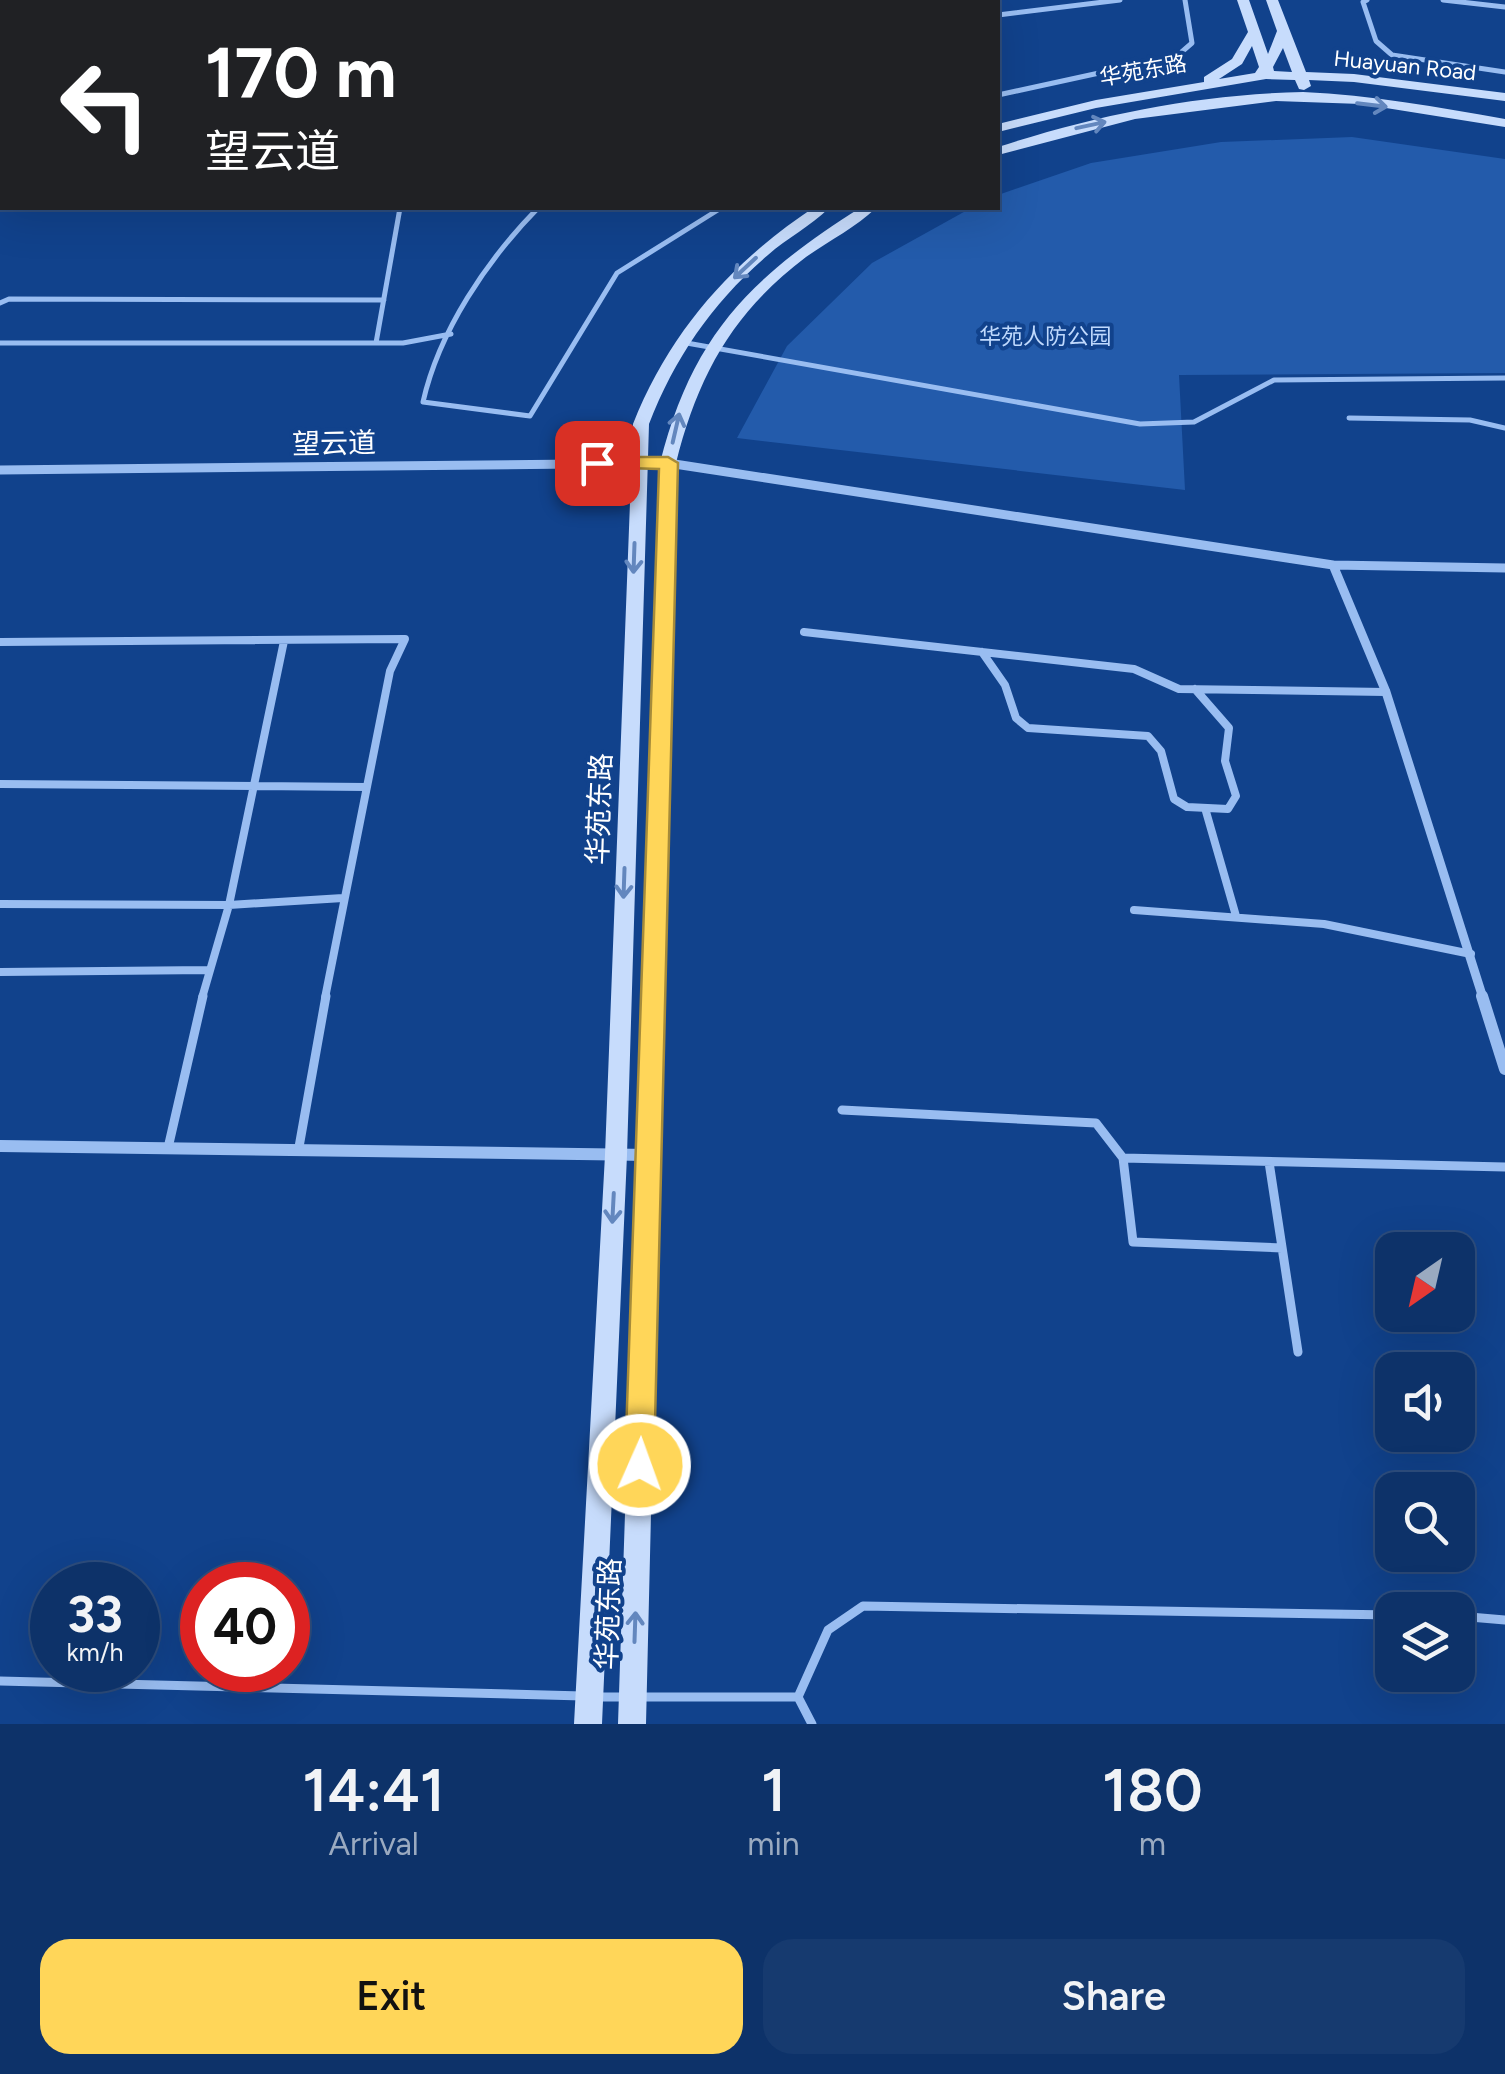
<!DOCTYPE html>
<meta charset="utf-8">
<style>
body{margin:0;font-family:Figtree,"Noto Sans SC",sans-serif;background:#163a6f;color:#f1f3f6;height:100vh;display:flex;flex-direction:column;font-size:38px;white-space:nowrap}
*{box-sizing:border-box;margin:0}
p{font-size:32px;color:#9aaac0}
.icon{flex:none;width:55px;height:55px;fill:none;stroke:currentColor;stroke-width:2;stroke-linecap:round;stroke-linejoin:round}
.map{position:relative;height:1724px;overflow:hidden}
.drawer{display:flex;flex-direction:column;background:#0d3269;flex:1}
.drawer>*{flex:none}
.guide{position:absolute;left:0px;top:0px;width:1000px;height:210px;box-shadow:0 10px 40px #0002,0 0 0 2px #2d4d7d;background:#202124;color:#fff;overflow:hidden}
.needle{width:65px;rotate:214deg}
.buttons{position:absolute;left:1375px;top:1232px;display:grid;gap:20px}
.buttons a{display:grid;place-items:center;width:100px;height:100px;border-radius:20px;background:#0d3269;box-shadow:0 10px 40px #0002,0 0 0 2px #2d4d7d;font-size:50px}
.speed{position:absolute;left:30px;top:1562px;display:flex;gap:20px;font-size:50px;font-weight:700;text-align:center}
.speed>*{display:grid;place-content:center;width:130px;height:130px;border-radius:50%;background:#0d3269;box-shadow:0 10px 40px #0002,0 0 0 2px #2d4d7d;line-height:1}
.speed small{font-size:25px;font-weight:400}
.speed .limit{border:15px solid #d22;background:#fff;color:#111}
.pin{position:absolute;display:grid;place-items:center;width:85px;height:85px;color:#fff;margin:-42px;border-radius:20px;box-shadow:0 5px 15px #0006}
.me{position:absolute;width:110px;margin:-55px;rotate:2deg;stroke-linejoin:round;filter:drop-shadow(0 0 8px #0008)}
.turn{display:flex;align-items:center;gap:35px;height:210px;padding:0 40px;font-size:45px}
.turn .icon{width:130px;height:130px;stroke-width:2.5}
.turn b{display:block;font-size:70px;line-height:85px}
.eta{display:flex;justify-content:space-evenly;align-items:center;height:170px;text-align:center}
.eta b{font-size:60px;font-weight:600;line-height:70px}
.button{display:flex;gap:20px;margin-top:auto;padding:20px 40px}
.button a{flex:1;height:115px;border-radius:30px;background:#ffd659;color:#111;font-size:40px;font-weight:600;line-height:115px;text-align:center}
.button a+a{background:#163a6f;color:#f1f3f6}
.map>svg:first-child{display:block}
.green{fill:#235bab}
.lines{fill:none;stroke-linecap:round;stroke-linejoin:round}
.lane-far2{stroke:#99bdf1;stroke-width:5}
.lane-far1{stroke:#99bdf1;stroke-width:8}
.lane{stroke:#99bdf1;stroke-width:9}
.street-far2{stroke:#99bdf1;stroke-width:8}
.street-far1{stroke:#99bdf1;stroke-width:9}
.street{stroke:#99bdf1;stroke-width:12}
.secondary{fill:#c7dcfc;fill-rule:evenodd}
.oneway{stroke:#6387be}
.route{fill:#ffd659;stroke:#a68b3a;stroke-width:2.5}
.labels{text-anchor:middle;stroke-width:8;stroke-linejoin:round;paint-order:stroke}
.far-street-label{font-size:22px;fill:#fff;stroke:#11428c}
.far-park-label{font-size:22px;fill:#bfd9fd;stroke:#11428c}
.street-label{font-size:28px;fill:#fff;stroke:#11428c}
</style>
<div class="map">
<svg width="1505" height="1724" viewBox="0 0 1505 1724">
<rect width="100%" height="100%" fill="#11428c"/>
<path class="green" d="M1352,137l153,22v214l-326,2 6,115 -448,-52 50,-92 85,-83 99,-55h27v-13l93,-32 130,-21z"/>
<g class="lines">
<path class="lane-far2" d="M1367,0l-4,2 13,39 16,14 113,17
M1443,0l62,7
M998,15l122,-15
M998,95l179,-39 15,-13 -7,-43
M538,208c-51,52 -99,123 -115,194l107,14 87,-143 104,-65
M0,303l9,-4 375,1
M681,342l459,82 54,-2 80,-42 231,-2
M0,343h403l48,-9
M376,343l24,-135
M1349,418l121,2 35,8"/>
<path class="lane-far1" d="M804,632l330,37 45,20 207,3
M284,641l-55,264 114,-7
M0,642l405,-3 -15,32 -65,327
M982,652l23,33 11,33 12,10 120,8 13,15 13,48 13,8 41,2 8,-13 -11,-35 4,-33 -34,-39
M0,784l366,3
M1205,808l31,108
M0,904l229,1 -27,93
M1134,910l190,14 147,30
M0,972l209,-2"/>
<path class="lane" d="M842,1110l254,13 27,35 382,9
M299,1147l27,-151
M168,1148l35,-152
M1123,1158l10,84 149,6
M1269,1162l29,190
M1458,1616l47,4
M0,1681l583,15
M597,1697h201
M812,1724l-14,-27 30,-67 35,-24 529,9"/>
<path class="street-far2" d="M605,0l4,2
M0,84l2,-5"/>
<path class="street-far1" d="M0,470l668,-7 665,102
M1483,998l-97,-306 -53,-127 172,3"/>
<path class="street" d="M1482,996l23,73
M0,1146l649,9"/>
<path class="secondary" d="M1237,0h12l19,54 9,-23 -11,-31h12l28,72 48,2 151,19v8l-151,-19 -45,-2 2,6 -7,4 -5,-1 -4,-9 -29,-1 -170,29 -98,24v-8l98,-24 108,-18v-5l28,-18 16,-27zM1252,46l7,21 -4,6 -36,6 23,-15zM1283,48l9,24 -18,-1 -1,-4z
M1303,92c68,3 135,15 202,27v8l-144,-23 -85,-3 -141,18 -137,36v-8c98,-32 201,-53 305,-55z
M813,208h16c-18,18 -42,30 -61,47 -55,47 -93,102 -119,169l-22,731 -25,569h-28l31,-569 28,-731c37,-93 98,-161 180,-216z
M860,208h16c-20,19 -47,33 -70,49 -73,55 -108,118 -130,206l-30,1261h-28l42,-1261c32,-128 91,-186 200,-255z"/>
</g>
<defs><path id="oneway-shaft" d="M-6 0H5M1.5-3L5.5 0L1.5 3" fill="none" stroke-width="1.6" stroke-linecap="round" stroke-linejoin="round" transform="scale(2.5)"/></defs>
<g class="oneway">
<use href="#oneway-shaft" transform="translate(1372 105) rotate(7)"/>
<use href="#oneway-shaft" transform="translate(1091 125) rotate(-12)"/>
<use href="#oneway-shaft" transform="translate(745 268) rotate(137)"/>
<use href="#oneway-shaft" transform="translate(676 428) rotate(-77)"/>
<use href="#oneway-shaft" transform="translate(634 558) rotate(92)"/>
<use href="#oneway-shaft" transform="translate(624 883) rotate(92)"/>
<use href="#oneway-shaft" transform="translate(613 1208) rotate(93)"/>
<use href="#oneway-shaft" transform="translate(635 1627) rotate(-88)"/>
</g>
<path class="route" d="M597,457h71l10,6 -24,1002 -4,10 -10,4 -10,-4 -5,-10 34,-996 -68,-2v-9z"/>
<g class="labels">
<g class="far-street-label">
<text transform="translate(1405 65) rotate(6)" y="8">Huayuan Road</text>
<text transform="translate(1143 70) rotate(-10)" y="8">华苑东路</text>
</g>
<g class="far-park-label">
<text x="1045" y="344">华苑人防公园</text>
</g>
<g class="street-label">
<text transform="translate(334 443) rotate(-1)" y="10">望云道</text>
<text transform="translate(599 809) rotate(-88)" y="10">华苑东路</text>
<text transform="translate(608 1614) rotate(-88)" y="10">华苑东路</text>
</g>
</g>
</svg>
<div class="buttons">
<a><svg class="needle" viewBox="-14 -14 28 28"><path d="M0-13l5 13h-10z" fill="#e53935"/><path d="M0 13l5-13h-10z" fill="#9aaac0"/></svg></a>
<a><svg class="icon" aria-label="sound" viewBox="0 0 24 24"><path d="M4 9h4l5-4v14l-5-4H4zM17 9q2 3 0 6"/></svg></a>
<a><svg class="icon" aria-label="search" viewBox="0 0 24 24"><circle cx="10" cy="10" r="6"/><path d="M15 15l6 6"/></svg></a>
<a><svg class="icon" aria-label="layers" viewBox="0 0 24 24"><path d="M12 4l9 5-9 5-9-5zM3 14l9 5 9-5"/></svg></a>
</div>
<div class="speed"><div>33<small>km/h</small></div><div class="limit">40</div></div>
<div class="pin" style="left:597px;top:463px;background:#d93025"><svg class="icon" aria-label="arrive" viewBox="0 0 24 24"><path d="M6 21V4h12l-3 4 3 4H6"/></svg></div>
<svg class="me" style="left:640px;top:1465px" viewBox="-20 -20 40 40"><circle r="17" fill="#ffd659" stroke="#fff" stroke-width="3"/><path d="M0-11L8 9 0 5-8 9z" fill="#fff"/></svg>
<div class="guide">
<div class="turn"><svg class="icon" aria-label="left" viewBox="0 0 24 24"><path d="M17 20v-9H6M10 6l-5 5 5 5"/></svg><div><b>170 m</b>望云道</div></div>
</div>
</div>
<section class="drawer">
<div class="eta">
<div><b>14:41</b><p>Arrival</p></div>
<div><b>1</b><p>min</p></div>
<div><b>180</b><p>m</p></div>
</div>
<div class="button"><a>Exit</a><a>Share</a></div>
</section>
